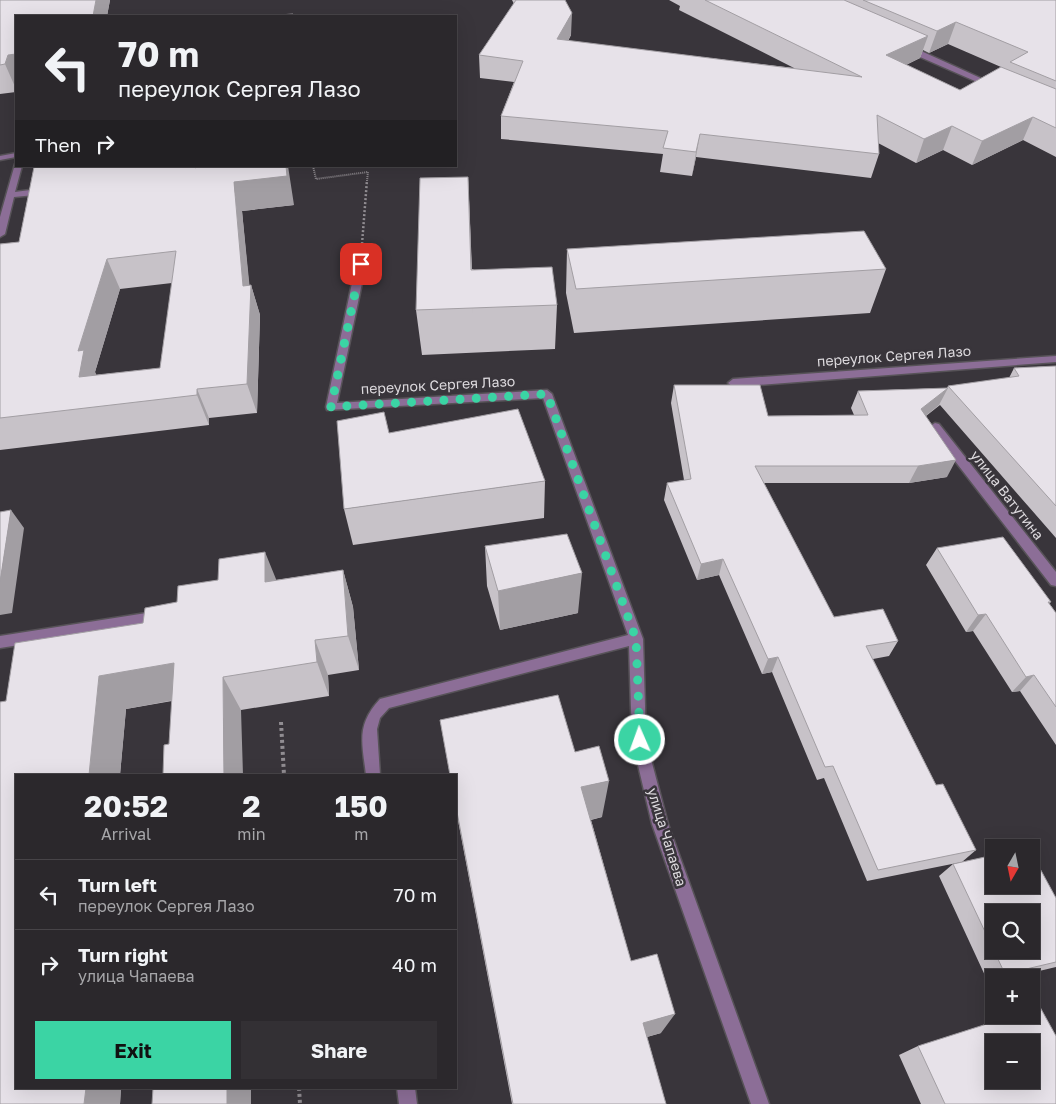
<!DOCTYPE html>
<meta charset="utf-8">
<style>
body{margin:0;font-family:"Golos Text",sans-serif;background:#333034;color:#f1f3f6;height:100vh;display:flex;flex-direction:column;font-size:19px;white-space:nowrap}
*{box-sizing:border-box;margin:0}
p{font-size:16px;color:#a6a6a9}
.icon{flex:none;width:28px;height:28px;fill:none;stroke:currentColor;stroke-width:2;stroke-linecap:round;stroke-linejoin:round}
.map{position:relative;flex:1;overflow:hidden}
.drawer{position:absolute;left:15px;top:774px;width:442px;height:315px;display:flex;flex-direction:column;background:#2b282c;border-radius:0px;box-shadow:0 5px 20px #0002,0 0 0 1px #474448}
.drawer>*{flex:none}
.guide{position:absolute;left:15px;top:15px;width:442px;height:152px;border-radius:0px;box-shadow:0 5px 20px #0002,0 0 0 1px #474448;background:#2b282c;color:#f1f3f6;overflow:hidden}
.needle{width:32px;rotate:189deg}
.controls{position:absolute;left:985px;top:839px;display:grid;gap:10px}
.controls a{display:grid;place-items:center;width:55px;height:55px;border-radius:0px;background:#2b282c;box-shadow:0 5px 20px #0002,0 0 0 1px #474448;font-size:25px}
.pin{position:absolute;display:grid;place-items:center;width:42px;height:42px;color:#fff;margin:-21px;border-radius:10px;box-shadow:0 2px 8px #0006}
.me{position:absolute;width:55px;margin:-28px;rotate:358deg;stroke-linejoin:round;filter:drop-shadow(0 0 4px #0008)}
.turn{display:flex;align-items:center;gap:18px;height:105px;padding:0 20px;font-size:22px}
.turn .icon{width:65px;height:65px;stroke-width:2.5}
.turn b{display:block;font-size:35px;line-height:42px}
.then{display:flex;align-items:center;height:48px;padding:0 20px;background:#0003;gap:10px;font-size:19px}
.eta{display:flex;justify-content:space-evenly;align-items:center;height:85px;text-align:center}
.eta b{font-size:30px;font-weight:700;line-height:35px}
.primary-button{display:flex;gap:10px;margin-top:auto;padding:10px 20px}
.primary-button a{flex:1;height:58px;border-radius:0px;background:#3bd4a4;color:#111;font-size:20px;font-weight:700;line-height:58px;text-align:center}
.primary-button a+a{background:#333034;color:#f1f3f6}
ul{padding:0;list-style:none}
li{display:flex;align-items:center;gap:15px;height:70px;padding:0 20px;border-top:1px solid #474448}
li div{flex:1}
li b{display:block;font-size:19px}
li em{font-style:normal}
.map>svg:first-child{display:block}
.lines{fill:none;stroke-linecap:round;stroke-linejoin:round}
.minor-casing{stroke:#575358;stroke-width:3}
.path-far2{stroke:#918d92;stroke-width:2;stroke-dasharray:1 1;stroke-linecap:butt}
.path-far1{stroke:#918d92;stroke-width:2.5;stroke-dasharray:2 2;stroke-linecap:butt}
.path{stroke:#918d92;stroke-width:4;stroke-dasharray:3 3;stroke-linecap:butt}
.minor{fill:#8c6e97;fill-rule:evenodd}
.wall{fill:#c7c2c8;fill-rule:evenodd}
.shaded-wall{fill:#a29ea3}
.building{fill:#e7e2e9;stroke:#a29ea3;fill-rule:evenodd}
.route{stroke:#3bd4a4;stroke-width:9;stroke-dasharray:0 16.2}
.labels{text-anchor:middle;stroke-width:5;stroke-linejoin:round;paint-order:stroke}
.street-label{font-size:14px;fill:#dddade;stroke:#39353b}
</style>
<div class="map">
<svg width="1056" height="1104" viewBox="0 0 1056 1104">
<rect width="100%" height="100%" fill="#39353b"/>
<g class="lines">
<defs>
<path id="minor" d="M904,46h6l88,40 -7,2 -87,-38z
M16,153v4l-16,3v-4z
M15,164l1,2h6l-7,26 30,-4 4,3 -4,3 -31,3 -9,37 -5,3v-20z
M361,261l5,3 -29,139 210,-13 5,4 91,245 3,101 22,84 101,280h-18l-99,-280 -20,-84 -3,-94 -240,62 -9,10 -3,11 3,46h-14c-4,-33 -10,-50 14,-76l248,-64 -85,-237 -216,12 -1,-3 30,-143z
M1056,356v6l-323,25 -5,-4 5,-4z
M935,423l4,1 117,148v14l-5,-1 -120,-155 -2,-3z
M159,611l5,2 2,4 -2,4 -5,2 -159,25v-12z
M397,1088h18l2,16h-18z"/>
</defs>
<use href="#minor" class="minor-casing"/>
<path class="path-far2" d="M313,166l3,13 52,-7 -1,9"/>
<path class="path-far1" d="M362,244l5,-64"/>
<path class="path" d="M281,722l3,53
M299,1088l1,16"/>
<use href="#minor" class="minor"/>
</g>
<path class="wall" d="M0,0h110l-3,16h-91v76l-16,2z
M512,0h53l6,35 -3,6 226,27 -115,-58 1,-4 -11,-6h387v157l-33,-17 -51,25 -29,-15 -27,13 -38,-20 1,11 -8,24 -175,-21 -4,19 -32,-4 3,-18 -162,-15v-23l13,-34 -34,-4 -1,-23 35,-51zM948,44l53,23 -41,23 -54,-25 14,-7 3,-8 6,3z
M34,167l260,38 -52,6 7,74h2l9,30 -3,98 -48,5v7l-209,25v-206l19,-2zM172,283l-12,85 -64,7 -1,-3 25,-83z
M468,177l4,92 85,36 -2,44 -133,6 -6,-45z
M567,249l319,20 -16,44 -296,20 -8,-40z
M1056,366v172l-116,-133 -14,11 21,61 -38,6h-145l70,134 64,24 -9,15 -16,3 63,126 40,65 -14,12 -95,19 -43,-103 -7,2 -45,-108 -10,2 -43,-99 -22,5 -33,-80 3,-17 17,-3 -13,-77 3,-18 94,31 86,-1 -3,-7 7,-17 89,-3 1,-2 61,-8 5,-10z
M545,481l-1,37 -191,27 -9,-36z
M485,546l93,67 -78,17 -13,-44z
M937,548l114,54 -2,1 7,10v132l-36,-54 -8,1 -39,-61 -7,1 -40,-67z
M343,570l10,37 6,63 -31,5 1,21 -88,14 -72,34 3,-43 -46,8 -6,66h-104v313h105l-1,16h-120l6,-403 137,-78 34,-21 99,-22z
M440,720l135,32 27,65 -11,3 40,141 30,72 -14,4 19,67h-154l-56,-294v-35h-6z
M953,864l103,34v69l-46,11h-16v3l-6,1 -49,-106z
M918,1046l138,58h-135l-22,-49z"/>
<path class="shaded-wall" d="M96,0h14l-3,16h-14z
M572,13l-1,22 -14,26v-22z
M956,22l-8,22 -19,9 8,-22z
M928,36l-8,22 -41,20 7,-23z
M16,54v35l-11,-25 3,-9z
M1033,117l-10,23 -51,25 10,-24z
M952,126l-9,24 -27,13 8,-24z
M700,134l-4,23 -4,19 4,-24z
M286,166h2l6,39 -52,6 9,89v-15l9,30 -3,98 -10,-29 -4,-98 -9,-104z
M468,177l2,43 3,94 -2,-44z
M107,259l13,30 -25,83 4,8 -20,-3 -1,-26z
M948,388l-9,17 -26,21 8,-17z
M197,389l12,29v7l-12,-30z
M956,460l-9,17 -38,6 9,-17z
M11,510l13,18 -12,85 -12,2v-33z
M265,552l15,37 -15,-7z
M723,559l-4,16 -22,5 4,-16z
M343,570l10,37 6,63 -11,-34z
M582,573l-4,40 -78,17 -2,-39z
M986,614l-13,17 -7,1 12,-17z
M315,640l13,35 1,21 -12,-34z
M778,657l-6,15 -10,2 6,-15z
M174,663l22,33 -70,13 -6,66h-31l10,-99z
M1034,675l-14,16 -8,1 14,-15z
M223,677l18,33 2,65h-19z
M609,781l-7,36 -25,6 4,-36z
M675,1014l-14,19 -29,8 11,-18z
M86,1088h35l-1,16h-36z
M227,1088h24v16h-24z"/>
<path class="building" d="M0,0h96l-3,16h-77v38l-8,1 -3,9 -5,1z
M516,0h49l7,13 -15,26 305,38 -157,-77h139l84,36 -42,19 74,35 41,-23 55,22v39l-23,-11 -51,24 -30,-15 -28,13 -47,-24 2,39 -179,-20 -4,18 -33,-4 5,-17 -167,-15 22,-55 -44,-6z
M863,0h193v81l-46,-19 18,-10 -72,-30 -19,9z
M293,14v2h-28z
M37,166h156l3,2 2,-2h88l1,10 -53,6 9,104 8,-1 -4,99 -50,5v6l-197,23v-174l19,-2 15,-75zM176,251l-16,117 -81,9 5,-27 -6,1 29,-92z
M468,177l3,93 81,-3 5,38 -141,5 4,-132z
M864,231l22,38 -310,20 -9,-40z
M1056,366v140l-108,-120 71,-10 -5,-8z
M674,385h86l8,31 100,-1 -10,-24 90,-3 -27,21 35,51 -38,6h-163l79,151 49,-8 15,32 -32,5 70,139 7,-1 33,66 -98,20 -45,-104 -8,1 -47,-110 -10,2 -45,-100 -22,5 -34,-81 24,-4z
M518,409l27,72 -201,28 -7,-88 47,-9 5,21z
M11,510l-11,72v-70z
M567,534l15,39 -84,18 -13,-45z
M1003,537l48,65h-3l8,11v94l-22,-32 -8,2 -40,-63 -8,1 -41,-67z
M265,552v30l78,-12 5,66 -33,4 2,22 -94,15 1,98h-61l1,-30 5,-1 5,-81 -75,13 -10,99h-73v313h70l-2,16h-84v-402l6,-1 9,-58 128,-20 2,-15 32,-6 1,-16 40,-6 1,-21z
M558,695l17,57 24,-6 10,35 -28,6 50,174 26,-7 18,60 -32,9 23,81h-153l-57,-297v-32h-6l-10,-55z
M1031,852l25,46v64l-51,12 -52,-110 41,-9v30h37zM994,912h37v38h-37z
M1040,1007l16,29v68h-111l-27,-58 97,-31h16v-5zM994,1042h37v38h-37z
M153,1088h74v16h-75z"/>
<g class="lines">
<path class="route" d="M361,264l-30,143 216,-13 89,245 4,101"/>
</g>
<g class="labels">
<g class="street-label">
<text transform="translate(894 356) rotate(-4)" y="5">переулок Сергея Лазо</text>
<text transform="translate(438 385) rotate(-3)" y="5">переулок Сергея Лазо</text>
<text transform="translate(1007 495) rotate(52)" y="5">улица Ватутина</text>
<text transform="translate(667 837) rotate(73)" y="5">улица Чапаева</text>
</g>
</g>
</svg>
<div class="controls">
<a><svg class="needle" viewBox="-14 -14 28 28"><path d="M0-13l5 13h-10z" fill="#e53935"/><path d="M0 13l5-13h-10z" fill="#a6a6a9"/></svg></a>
<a><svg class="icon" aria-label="search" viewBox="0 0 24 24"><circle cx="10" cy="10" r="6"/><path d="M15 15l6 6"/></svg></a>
<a>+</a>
<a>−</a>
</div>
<div class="pin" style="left:361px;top:264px;background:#d93025"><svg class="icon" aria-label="arrive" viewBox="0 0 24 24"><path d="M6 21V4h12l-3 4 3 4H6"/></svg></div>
<svg class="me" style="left:640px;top:740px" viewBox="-20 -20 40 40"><circle r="17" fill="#3bd4a4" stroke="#fff" stroke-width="3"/><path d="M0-11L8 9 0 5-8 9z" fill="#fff"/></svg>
<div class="guide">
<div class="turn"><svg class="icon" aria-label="left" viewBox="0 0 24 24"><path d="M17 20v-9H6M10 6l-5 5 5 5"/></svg><div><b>70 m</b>переулок Сергея Лазо</div></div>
<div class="then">Then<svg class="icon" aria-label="right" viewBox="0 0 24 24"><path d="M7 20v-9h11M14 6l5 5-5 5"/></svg></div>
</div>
<section class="drawer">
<div class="eta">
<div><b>20:52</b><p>Arrival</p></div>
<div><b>2</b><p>min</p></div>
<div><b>150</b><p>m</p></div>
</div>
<ul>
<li><svg class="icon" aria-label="left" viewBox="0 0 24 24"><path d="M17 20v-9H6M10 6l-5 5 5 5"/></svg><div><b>Turn left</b><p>переулок Сергея Лазо</p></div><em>70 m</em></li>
<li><svg class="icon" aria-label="right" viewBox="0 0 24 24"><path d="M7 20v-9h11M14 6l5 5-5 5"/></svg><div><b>Turn right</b><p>улица Чапаева</p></div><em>40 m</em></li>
</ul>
<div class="primary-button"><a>Exit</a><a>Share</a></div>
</section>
</div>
